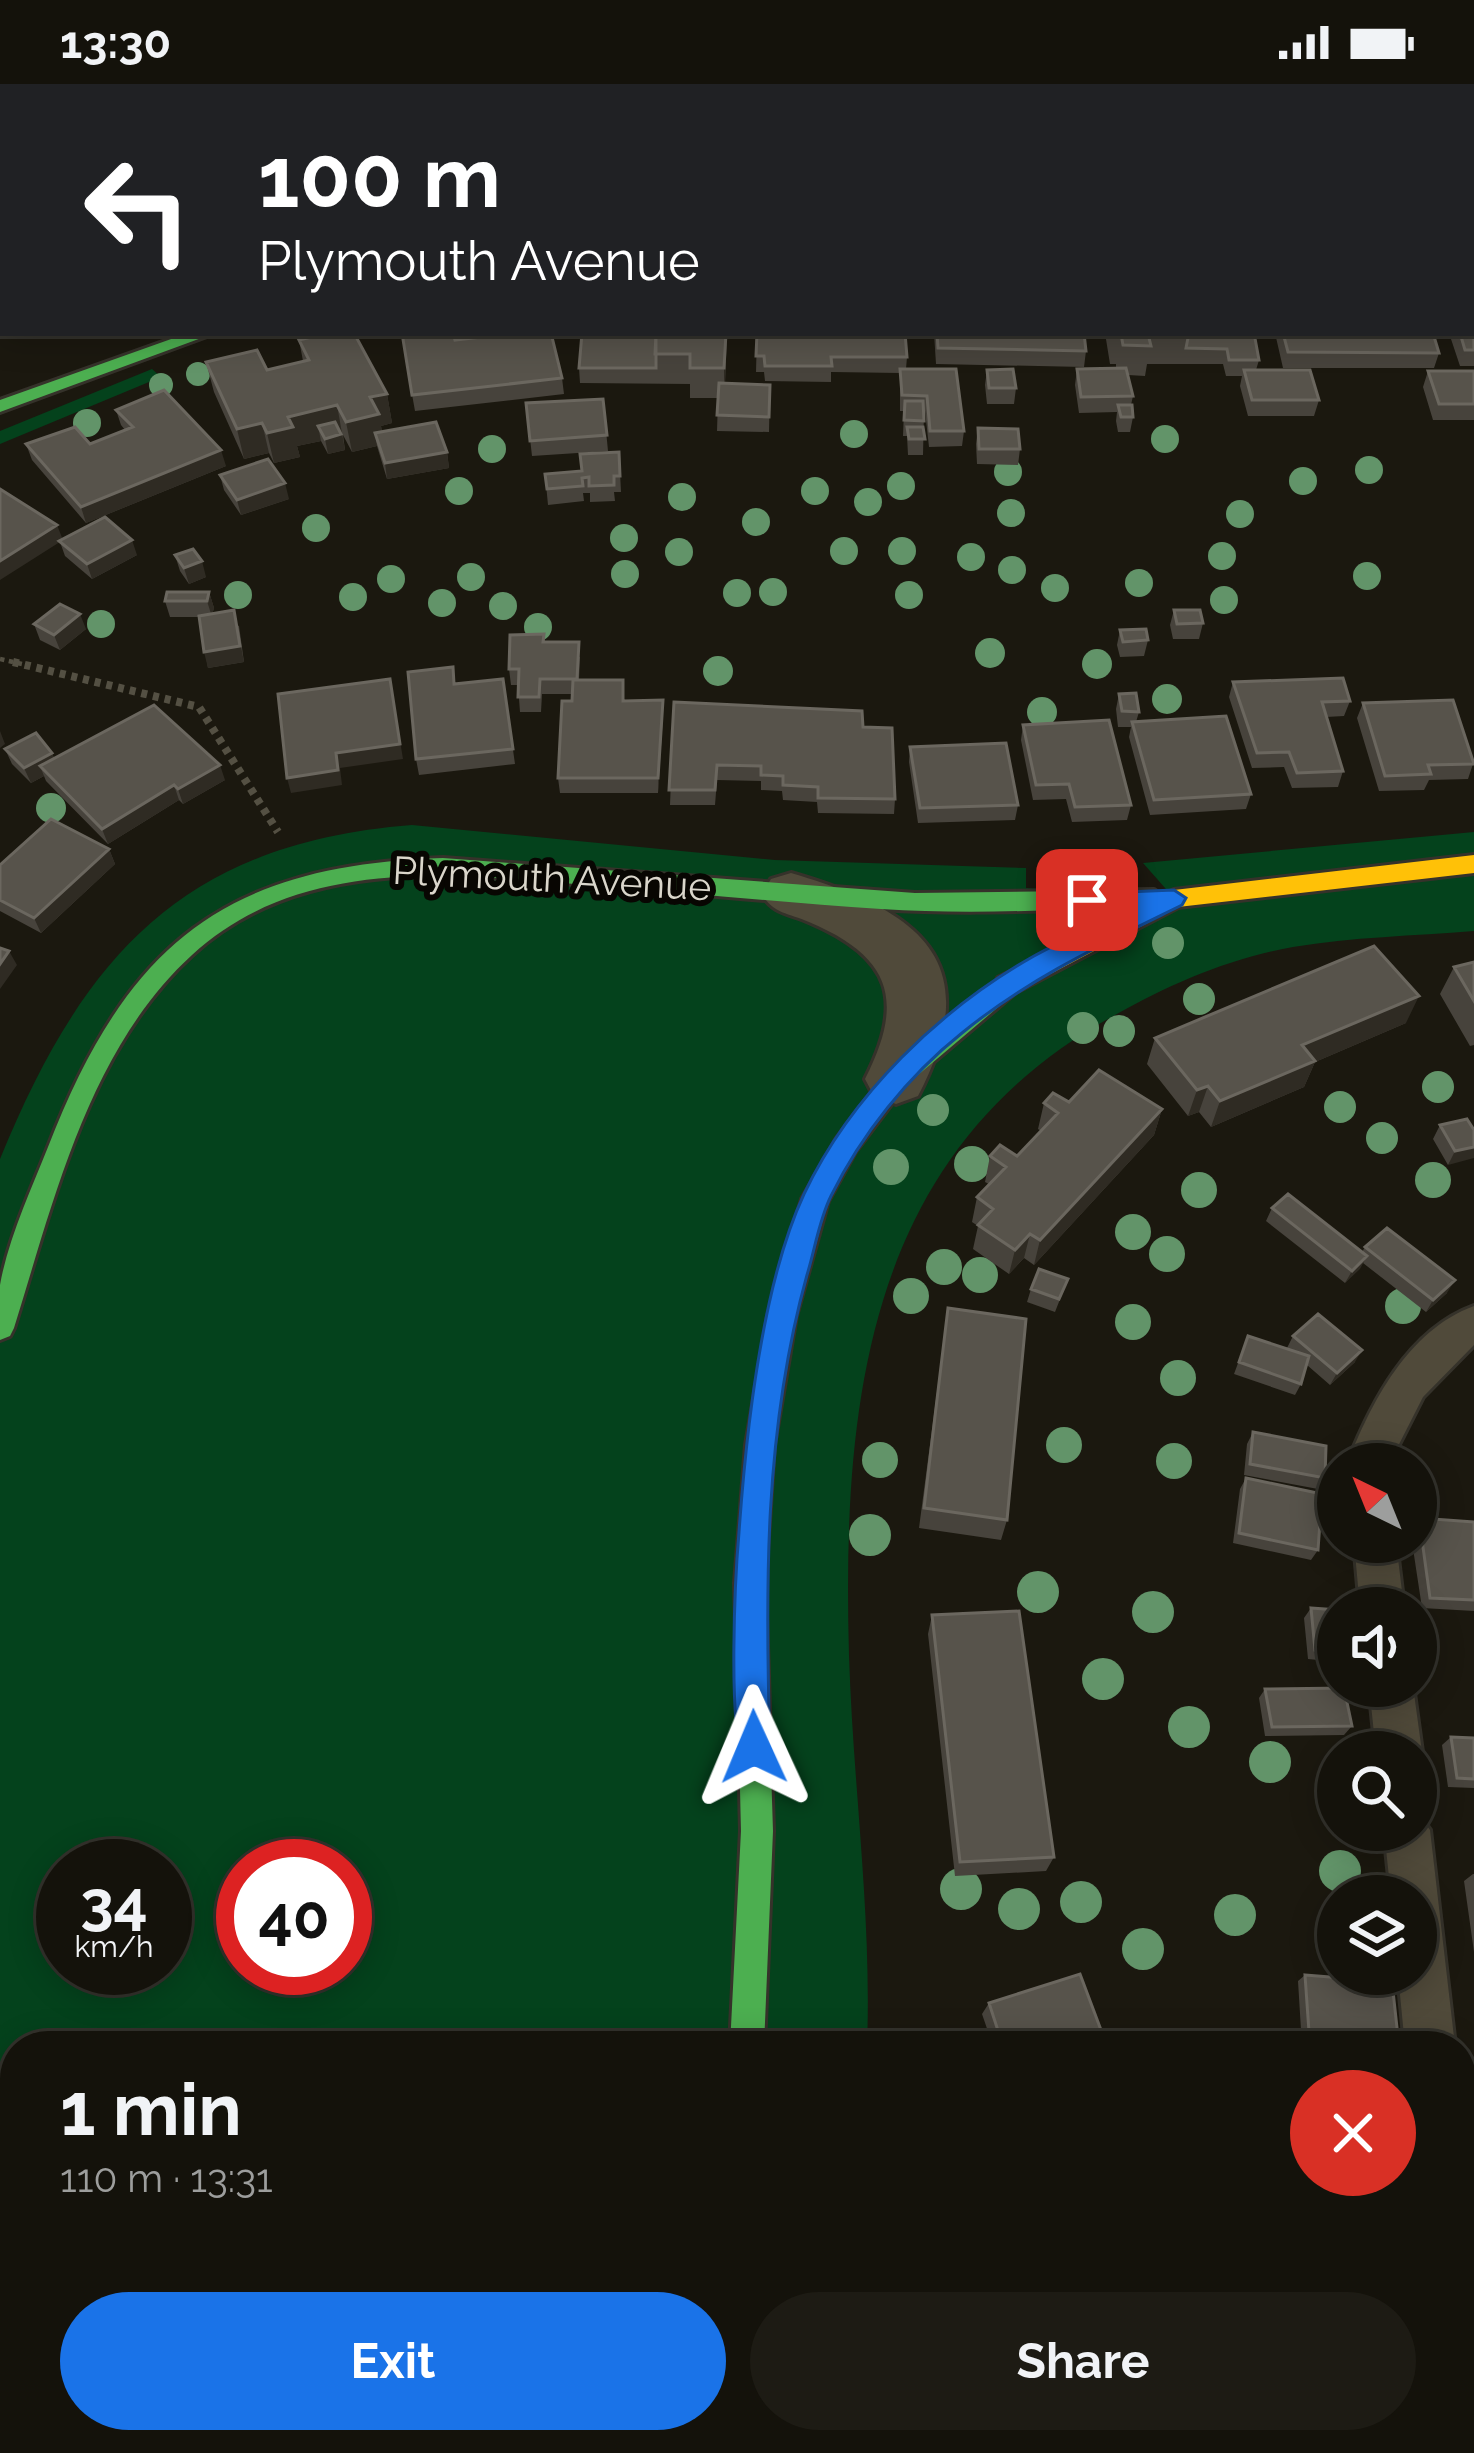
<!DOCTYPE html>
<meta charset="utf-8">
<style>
body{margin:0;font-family:Raleway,sans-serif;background:#1d1b14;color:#f1f3f6;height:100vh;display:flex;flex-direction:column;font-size:45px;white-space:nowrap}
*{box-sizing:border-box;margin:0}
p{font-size:39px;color:#9d9e9d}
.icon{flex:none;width:66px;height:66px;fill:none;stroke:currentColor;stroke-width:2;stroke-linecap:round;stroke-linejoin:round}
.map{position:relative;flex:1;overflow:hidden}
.side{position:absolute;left:0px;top:1947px;width:1476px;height:423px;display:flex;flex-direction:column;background:#14120b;border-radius:48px 48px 0 0;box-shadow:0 6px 30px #0003,0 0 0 3px #33322c}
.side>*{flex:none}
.hud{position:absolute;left:0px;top:0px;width:1476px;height:252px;box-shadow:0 6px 30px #0003,0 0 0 3px #33322c;background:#202124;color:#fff;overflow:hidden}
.needle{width:78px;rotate:317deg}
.controls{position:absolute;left:1317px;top:1359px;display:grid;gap:24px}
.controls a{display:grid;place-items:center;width:120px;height:120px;border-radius:50%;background:#14120b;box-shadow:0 6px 30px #0003,0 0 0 3px #33322c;font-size:60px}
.speed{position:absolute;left:36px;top:1755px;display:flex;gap:24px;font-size:60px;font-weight:700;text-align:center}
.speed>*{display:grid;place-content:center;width:156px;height:156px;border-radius:50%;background:#14120b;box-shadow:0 6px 30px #0003,0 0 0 3px #33322c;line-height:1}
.speed small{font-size:30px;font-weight:400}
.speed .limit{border:18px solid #d22;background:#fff;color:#111}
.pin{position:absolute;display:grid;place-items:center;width:102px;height:102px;color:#fff;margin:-51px;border-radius:24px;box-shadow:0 6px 18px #0006}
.me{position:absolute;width:132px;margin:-66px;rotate:359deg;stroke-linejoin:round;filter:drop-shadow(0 0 9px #0008)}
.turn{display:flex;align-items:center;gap:42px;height:252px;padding:0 60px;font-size:54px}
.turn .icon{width:156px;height:156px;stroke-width:2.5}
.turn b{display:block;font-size:84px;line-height:102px}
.round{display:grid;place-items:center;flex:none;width:126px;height:126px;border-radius:63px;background:#1d1b14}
.head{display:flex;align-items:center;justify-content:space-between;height:204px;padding:0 60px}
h1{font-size:72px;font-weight:700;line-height:90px}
.button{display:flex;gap:24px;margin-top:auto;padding:24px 60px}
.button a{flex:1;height:138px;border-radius:72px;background:#1a73e8;color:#fff;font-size:48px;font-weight:700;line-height:138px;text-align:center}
.button a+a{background:#1d1b14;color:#f1f3f6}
.status{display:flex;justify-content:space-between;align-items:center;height:84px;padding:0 60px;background:#14120b;direction:ltr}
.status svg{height:33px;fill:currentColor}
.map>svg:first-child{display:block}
.green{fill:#04421c;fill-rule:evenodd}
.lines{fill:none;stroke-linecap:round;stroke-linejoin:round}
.lane-casing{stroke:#35322a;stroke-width:6}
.street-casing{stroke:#35322a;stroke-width:6}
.fast-casing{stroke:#35322a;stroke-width:6}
.slow-casing{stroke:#35322a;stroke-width:6}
.path-far2{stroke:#545043;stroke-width:4.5;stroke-dasharray:4.5 4.5;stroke-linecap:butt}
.path-far1{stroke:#545043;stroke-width:8;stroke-dasharray:6 6;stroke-linecap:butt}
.path{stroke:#545043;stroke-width:9;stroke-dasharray:8 8;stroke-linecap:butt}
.lane{fill:#504a3a;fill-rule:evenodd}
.street{fill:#504a3a;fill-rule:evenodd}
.fast{fill:#4caf50;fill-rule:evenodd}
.slow{fill:#ffc107;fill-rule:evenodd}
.tree{fill:#629469}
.wall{fill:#47433c}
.shaded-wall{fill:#2f2b23}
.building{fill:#57534b;stroke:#6b675f;stroke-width:3}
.route{fill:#1a73e8;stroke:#114b97;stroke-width:3}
.labels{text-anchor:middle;stroke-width:12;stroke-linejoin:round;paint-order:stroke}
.street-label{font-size:39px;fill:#dad6cb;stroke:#080602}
</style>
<div class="status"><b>13:30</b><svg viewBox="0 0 49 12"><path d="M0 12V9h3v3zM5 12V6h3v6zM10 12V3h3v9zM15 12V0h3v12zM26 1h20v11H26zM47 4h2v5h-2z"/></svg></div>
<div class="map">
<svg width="1474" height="2369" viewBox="0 0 1474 2369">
<rect width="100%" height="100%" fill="#1b180f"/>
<path class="green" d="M152,285l9,8 -161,67v-13z
M412,741l363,35 251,8v20l147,9 -30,-34 331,-31v99c-60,5 -122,6 -181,16 -63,11 -123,37 -178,68 -248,135 -273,385 -266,640 4,131 23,260 18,391h-852v393h642l-9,14h-648v-1294c83,-203 183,-316 412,-334zM63,1782h102v102h-102zM243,1782h102v102h-102z"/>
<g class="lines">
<defs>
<path id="lane" d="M1474,1222v39l-51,52 -34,67h-42c24,-61 61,-134 127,-158z
M1354,1458h42l8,66h-44z
M1369,1602h44l9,66 -6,14v-14h-40z
M1416,1727l14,19 25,216h-50l-7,-72h18v-78h-25l-7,-66h32z
M1461,2350l1,19h-54l1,-14h52z"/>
<path id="street" d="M1473,152h1v26h-1z
M791,789c127,37 198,87 127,223l-22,8 -22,-8 -9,-17c40,-78 27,-122 -56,-157 -20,-9 -36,-8 -47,-28l9,-15z
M0,2222l15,6v97l-15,-6z
M115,2355h298l-6,14h-286z"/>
<path id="fast" d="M188,249h27l-215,79v-12z
M443,774l472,35 239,-3 12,9 -12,9c-91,1 -182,7 -273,1 -90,-6 -181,-15 -272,-22 -140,-12 -304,-36 -417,68 -103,94 -138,245 -178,373l-4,8 -10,4c0,-18 0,-38 0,-55 8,-46 31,-95 48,-138 79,-203 176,-282 395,-289z
M1007,892l12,9 -3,7 -111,94 -50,66 -27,49 -32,115 -22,129 -9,138 8,248 -9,215h-34l11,-215 -6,-248 11,-138 22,-129 34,-117 35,-61 50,-66z"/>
<path id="slow" d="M1474,771v18l-296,34 -162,85h-18l-3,-7 3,-7 176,-88z"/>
</defs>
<use href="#lane" class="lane-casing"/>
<use href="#street" class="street-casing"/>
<use href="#fast" class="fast-casing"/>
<use href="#slow" class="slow-casing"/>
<path class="path-far2" d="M0,575l26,6"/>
<path class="path-far1" d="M13,578l186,45 79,125"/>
<path class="path" d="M490,2355l2,14
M517,2355l2,14"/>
<use href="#lane" class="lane"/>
<use href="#street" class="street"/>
<use href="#fast" class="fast"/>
<use href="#slow" class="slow"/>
</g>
<g class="tree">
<circle cx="198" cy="290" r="12"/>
<circle cx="161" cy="301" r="12"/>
<circle cx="87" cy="339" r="14"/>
<circle cx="854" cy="350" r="14"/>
<circle cx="1165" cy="355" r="14"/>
<circle cx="492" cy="365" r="14"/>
<circle cx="1369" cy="386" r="14"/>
<circle cx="1008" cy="388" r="14"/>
<circle cx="1303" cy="397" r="14"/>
<circle cx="901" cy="402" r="14"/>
<circle cx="459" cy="407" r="14"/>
<circle cx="815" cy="407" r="14"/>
<circle cx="682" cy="413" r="14"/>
<circle cx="868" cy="418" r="14"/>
<circle cx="1011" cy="429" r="14"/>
<circle cx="1240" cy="430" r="14"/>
<circle cx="756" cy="438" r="14"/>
<circle cx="316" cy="444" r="14"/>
<circle cx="624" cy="454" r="14"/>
<circle cx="844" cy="467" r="14"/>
<circle cx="902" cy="467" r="14"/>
<circle cx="679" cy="468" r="14"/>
<circle cx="1222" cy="472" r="14"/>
<circle cx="971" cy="473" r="14"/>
<circle cx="1012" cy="486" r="14"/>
<circle cx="625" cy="490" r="14"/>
<circle cx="1367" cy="492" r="14"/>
<circle cx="471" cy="493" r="14"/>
<circle cx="391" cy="495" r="14"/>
<circle cx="1139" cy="499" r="14"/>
<circle cx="1055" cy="504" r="14"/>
<circle cx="773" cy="508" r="14"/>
<circle cx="737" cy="509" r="14"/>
<circle cx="238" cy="511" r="14"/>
<circle cx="909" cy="511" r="14"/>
<circle cx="353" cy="513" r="14"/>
<circle cx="1224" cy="516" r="14"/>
<circle cx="442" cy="519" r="14"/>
<circle cx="503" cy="522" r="14"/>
<circle cx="101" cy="540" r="14"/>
<circle cx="538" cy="543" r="14"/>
<circle cx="990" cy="569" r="15"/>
<circle cx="1097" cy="580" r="15"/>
<circle cx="718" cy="587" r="15"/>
<circle cx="1167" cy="615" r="15"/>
<circle cx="1042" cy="628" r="15"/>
<circle cx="51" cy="724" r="15"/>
<circle cx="1168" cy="859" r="16"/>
<circle cx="1199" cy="915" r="16"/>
<circle cx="1083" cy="944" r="16"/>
<circle cx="1119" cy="947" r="16"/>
<circle cx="1438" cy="1003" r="16"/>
<circle cx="1340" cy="1023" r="16"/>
<circle cx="933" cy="1026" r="16"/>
<circle cx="1382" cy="1054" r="16"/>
<circle cx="972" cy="1080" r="18"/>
<circle cx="891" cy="1083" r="18"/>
<circle cx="1433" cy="1096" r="18"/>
<circle cx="1199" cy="1106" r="18"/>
<circle cx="1133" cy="1148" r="18"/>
<circle cx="1167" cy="1170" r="18"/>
<circle cx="944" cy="1183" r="18"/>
<circle cx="980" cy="1191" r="18"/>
<circle cx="911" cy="1212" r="18"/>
<circle cx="1403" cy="1222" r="18"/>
<circle cx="1133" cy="1238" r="18"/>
<circle cx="1178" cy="1294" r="18"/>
<circle cx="1064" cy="1361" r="18"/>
<circle cx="880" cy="1376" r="18"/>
<circle cx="1174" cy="1377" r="18"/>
<circle cx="870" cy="1451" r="21"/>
<circle cx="1038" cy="1508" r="21"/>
<circle cx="1153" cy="1528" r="21"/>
<circle cx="1103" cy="1595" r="21"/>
<circle cx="1189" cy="1643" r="21"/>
<circle cx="1270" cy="1678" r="21"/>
<circle cx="1340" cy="1787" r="21"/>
<circle cx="961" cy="1805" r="21"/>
<circle cx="1081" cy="1818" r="21"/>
<circle cx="1019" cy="1825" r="21"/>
<circle cx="1235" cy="1831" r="21"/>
<circle cx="1143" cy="1865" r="21"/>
</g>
<path class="wall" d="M612,0h30v3h-30z
M1003,0h27v3h-26z
M1474,200v82h-14l-11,-33h24z
M401,249l54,7 42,-5v-2h54l11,45 2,16 -149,17z
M727,249l-2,51 45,1 -1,47 -52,-1 1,-33h-28v-14l-110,-1 -1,-15z
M757,249l150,24 -1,12 58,62 -2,15 -33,1 -4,-36h-1l-1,44h-15l-1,-19h-4l1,-25h-4v-38l-69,-1v10l-66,-1 -1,-9h-8z
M934,249h150l2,18 -2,16 -148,-3z
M1105,249h149l5,27 -3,10 63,30 -5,16h-66l-8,-30 2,-10h-16l-3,-12h-76l-2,12 -17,-1 5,21 -2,9 2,12 -3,15h-12l-2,-11 1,-9 -38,1 -4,-28 2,-16 39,-1v-4h-6z
M1275,249h158l6,20 -5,15h-151z
M299,256l88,54 5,29 -11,3 1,6 65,20 2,16 -62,11 -10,-33 -25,6 -9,-17 2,15 -17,4 -7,-13 -24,5 3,11 -26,6 -5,-10 -25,6 -30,-67 -8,-30 61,8 36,-9z
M987,286l29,18 -2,16h-27l-2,-19z
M1428,287h46v49h-41l-10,-33z
M603,315l5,52 -76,5 -6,-53z
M116,326l110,56 -140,57 -54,-63 -6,-16h64l35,-14 -4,-5z
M978,344l42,21 -2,16 -41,-1 -1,-20z
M619,368l2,40h-7l1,9 -25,1v-9h-7l1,8 -36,4 -3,-31 37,-3z
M220,391l69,24 -48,16 -17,-25z
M62,455l75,16 -45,24 -27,-23 -5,-14z
M175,471l31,22 -17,7 -9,-13z
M209,508l5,16 -2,6 27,12 5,36 -36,6 -9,-51h-29l-5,-16z
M1174,526l29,13 -4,16h-26l-3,-14z
M34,540l52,5 -26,21 -20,-10z
M1120,546l28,10 -4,16 -24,1 -3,-12z
M544,550l1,8 35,15 -1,23 84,36 -5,77h-98l-2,-15 14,-84h-30l-1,18h-21l-2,-27h-7l-2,-16z
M503,595l12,85 -96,11 -3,-16 39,-75z
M1233,598l117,19 -6,15 -18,1 17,54 -5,16 -46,1 -8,-21 -32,1 -23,-71z
M1119,610l20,18 -3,10 115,72 -5,15 -96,6 -21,-78 2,-10h-13l-2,-18z
M674,618l189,25 32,72 -1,15 -76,-1 -1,-11 -34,-2 -1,-9 -21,-1v-9l-44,-1 -2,25h-45z
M1363,619l111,58 -6,18 -39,1 -5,10 -45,1 -22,-73z
M1023,641l108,80 -4,15 -55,2 -6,-23 -33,1 -12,-60z
M910,663l108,58 -3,15 -97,3 -9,-61z
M5,665l47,4 2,5 171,22 -42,24 -4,-4 -71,44 -62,-63 -2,-5 -13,7 -19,-19z
M109,765l6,15 -74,69 -41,-22v-46z
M1474,878v83l-4,1 -30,-52 14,-27z
M1406,939l-91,39 -11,25 -93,40 -12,-15 -11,4 -41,-52 8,-26z
M1069,1018l93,7 -8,26 -120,130 -10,-7 -15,16 -36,-25 5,-23 -6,-4 5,-25 12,-13 -4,-2 5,-26h27l24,-25 -3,-2 6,-26z
M1440,1041l34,5 -26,35 -15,-26z
M1272,1124l90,44 3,-5 82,46 -21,19 -63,-49 -18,20 -79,-62z
M1068,1195l-13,33 -28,-10 4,-13z
M948,1224l59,212 -6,20 -82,-12z
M1248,1252l39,12 6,-12 62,26 -25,23 -23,-20 -6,19 -6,11 -61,-21z
M1253,1348l72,46 -7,11 -74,-14 3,-31z
M1246,1394l72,72 -7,10 -78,-17 7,-54z
M1419,1434l55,4v89l-52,-3 -10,-66h4v-20z
M1311,1524l27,2v52l-30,-3 -4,-41z
M932,1531l122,242 -8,14 -91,5 -27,-242z
M1265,1605l87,37 -8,9 -79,1 -6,-38z
M1451,1653l23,1v50l-26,-1 -6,-42z
M1473,1790h1v78l-10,-71z
M1305,1891l94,71h-97l-4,-65z
M989,1919l118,43h-114l-11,-32z"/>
<path class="shaded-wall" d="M3,153v17l-3,2v-18z
M3,233v16h4l-7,3v-18z
M726,249h1l-3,65v-30z
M387,310l5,29 -11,3 3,18 -9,-11 2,13 -25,6 -6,-30 24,-25z
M337,321l8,45 -17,4 -3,-15 -7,-13 3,15 -24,5 3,11 -26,6 -7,-30 21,-16z
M262,339l7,30 -25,6 -7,-30z
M221,366l5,16 -140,57 -5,-16z
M447,368l2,16 -62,11 -2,-16z
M285,399l4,16 -48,16 -4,-15z
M57,441l6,15 -63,40v-19z
M132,456l5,15 -45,24 -5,-15z
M202,477l4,16 -17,7 -5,-16z
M209,508l5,16 -2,9 -5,-16z
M234,526l10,52 -36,6 -4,-16z
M80,530l6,15 -26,21 -6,-15z
M390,595l13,80 -63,9 2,17 -51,8 -4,-15z
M663,616v16l-5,77v-15z
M0,647l5,13 -5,4z
M52,669l6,15 -18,-2 4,10 -13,7 -7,-15z
M220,681l5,15 -42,24 -5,-15z
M174,701l5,15 -71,44 -6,-15z
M109,765l6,15 -74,69 -7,-15z
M9,867l8,14 -17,24v-25z
M1419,912l-13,27 -91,39 -11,25 -93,40 9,-26 82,-56z
M1208,1002l-9,26 -11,4 9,-26z
M1162,1025l-8,26 -120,130 6,-25z
M1474,1063v11l-26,7 7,-14z
M1030,1150l-6,24 -15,16 6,-24z
M1367,1172l-7,13 -15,14 7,-12z
M1455,1196l-8,13 -21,19 7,-12z
M1362,1266l-7,12 -25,23 7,-12z"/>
<path class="building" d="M764,0h31v3h-30z
M857,0h23l1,3h-24z
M1473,20h1v53h-1z
M0,135l3,3v15l-3,1z
M1473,200l1,66h-9l-5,-17h13z
M0,201l3,3v29l-3,1z
M329,249h25l33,61 -17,3 9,17 -33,8 -9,-17 -49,12 5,10 -26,6 -5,-10 -25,6 -31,-67 51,-12 10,20 42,-10 -10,-20z
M402,249h51l2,7 44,-5 -1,-2h53l11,45 -150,17z
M582,249h74v35h-77z
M656,249h70l-2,35h-34v-14h-35z
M757,249h148l2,24h-76l1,9h-67l-1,-10h-8z
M937,249h147l2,18 -148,-3z
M1116,249h73v1h-41l3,12 -28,-1 -2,-11z
M1189,249h65l5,27h-30l-2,-11 -41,-1z
M1283,249h150l6,20 -151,-1z
M1126,284l7,28 -52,1 -4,-28z
M900,285h56l8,62h-34l-3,-35 -25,-1z
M1013,285l3,19h-27l-2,-18z
M1244,286h66l9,30h-67z
M1428,287h46v33h-35z
M719,299l51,2 -1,32 -52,-2z
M164,306l57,60 -140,57 -55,-63 49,-17 15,17 43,-17 -17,-17z
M603,315l4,36 -77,6 -4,-38z
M905,317h18l1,20 -20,-1z
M1118,321h14l1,12h-12z
M335,338l6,12 -16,5 -7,-13z
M436,338l11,30 -62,11 -10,-30z
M907,343h16l2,12h-16z
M978,344l40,1 2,20h-41z
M619,368l1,24h-6v9l-25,1v-9l-7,1 1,8 -36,3 -2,-15 37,-3 -2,-17z
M268,375l17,24 -48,17 -17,-25z
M0,405l57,36 -57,36z
M105,433l27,23 -45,24 -28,-23z
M193,465l9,12 -18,7 -9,-13z
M167,508h42l-2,9h-42z
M60,520l20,10 -26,21 -20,-11z
M234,526l6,36 -36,6 -5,-36z
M1174,526h26l3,13 -26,1z
M1146,545l2,11 -25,2 -3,-12z
M544,550l-1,8h36l-2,37h-37l-1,18h-21l1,-28h-10l1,-34z
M453,583l1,17 49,-5 10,70 -97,10 -8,-87z
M1343,594l7,23 -28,1 21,69 -46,2 -8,-21 -32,1 -24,-71z
M390,595l10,65 -64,9 2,17 -51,8 -9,-84z
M573,596h50v21l40,-1 -5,78h-100l4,-77h10z
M1136,609l3,19 -17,-1 -3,-17z
M1453,616l21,64 -46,1 3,9 -46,2 -22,-73z
M674,618l188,9 1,16 29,1 3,71 -77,-1v-11l-35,-2v-9l-22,-1v-9l-44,-1 -2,25h-46z
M154,621l66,60 -42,24 -4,-4 -72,44 -62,-63z
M1226,632l25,78 -97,6 -22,-78z
M1109,636l22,85 -56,2 -6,-23 -33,1 -13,-60z
M36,649l16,20 -28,15 -19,-19z
M1006,659l12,62 -98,3 -10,-61z
M51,735l58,30 -75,69 -34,-18v-35z
M1374,862l45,50 -117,49 13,16 -95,40 -12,-15 -11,4 -42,-52z
M0,864l9,3 -9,13z
M1474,878v39l-20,-34z
M1099,986l63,39 -122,131 -10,-6 -15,16 -37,-25 15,-16 -16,-12 29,-30 -16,-11 10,-11 17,11 41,-43 -14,-10 9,-10 16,9z
M1467,1035l7,11v17l-19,4 -15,-26z
M1288,1110l79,62 -15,15 -80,-63z
M1387,1144l68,52 -22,20 -68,-53z
M1039,1185l29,10 -9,20 -28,-10z
M948,1224l78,11 -19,201 -83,-12z
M1318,1230l44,36 -25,23 -44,-37z
M1248,1252l61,20 -8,28 -62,-22z
M1253,1348l73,14 -1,32 -75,-14z
M1246,1394l76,16 -4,56 -79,-17z
M1419,1434l55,4v78l-44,-2z
M1311,1524l27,2v42l-23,-2z
M1019,1527l35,246 -94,5 -28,-247z
M1344,1604l8,38 -80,1 -7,-38z
M1451,1653l23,1v41l-17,-1z
M1080,1890l27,72h-104l-14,-43z
M1305,1891l87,7 7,64h-89z
M822,2355h250l5,11 -5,3h-276z"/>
<path class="route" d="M1174,806l12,8 -4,7c-77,38 -153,73 -220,128 -54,43 -101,102 -131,163 -12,24 -16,53 -24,79 -43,155 -42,313 -37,472l-5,11 -11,5 -11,-5c-15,-36 -8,-181 -4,-226 7,-99 23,-248 65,-338 47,-99 136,-185 230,-238 32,-18 66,-32 99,-48l-55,-2v-12z"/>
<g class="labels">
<g class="street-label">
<text transform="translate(552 794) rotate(3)" y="14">Plymouth Avenue</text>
</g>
</g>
</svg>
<div class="controls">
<a><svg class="needle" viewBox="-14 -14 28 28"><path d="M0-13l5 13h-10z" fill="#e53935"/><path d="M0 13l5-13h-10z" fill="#9d9e9d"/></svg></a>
<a><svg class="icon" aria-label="sound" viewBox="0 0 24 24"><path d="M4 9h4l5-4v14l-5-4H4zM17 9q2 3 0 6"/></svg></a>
<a><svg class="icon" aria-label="search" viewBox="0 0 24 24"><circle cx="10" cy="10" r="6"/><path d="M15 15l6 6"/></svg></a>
<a><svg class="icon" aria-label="layers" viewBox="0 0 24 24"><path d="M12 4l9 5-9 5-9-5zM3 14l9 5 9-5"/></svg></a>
</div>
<div class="speed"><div>34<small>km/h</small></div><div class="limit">40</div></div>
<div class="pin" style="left:1087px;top:816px;background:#d93025"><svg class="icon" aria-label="arrive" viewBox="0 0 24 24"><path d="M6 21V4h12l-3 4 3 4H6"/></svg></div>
<svg class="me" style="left:754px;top:1663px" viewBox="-20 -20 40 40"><path d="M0-17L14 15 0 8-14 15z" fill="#1a73e8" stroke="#fff" stroke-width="4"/></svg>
<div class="hud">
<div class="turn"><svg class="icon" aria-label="left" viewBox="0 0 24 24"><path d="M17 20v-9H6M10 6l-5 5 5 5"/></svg><div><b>100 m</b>Plymouth Avenue</div></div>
</div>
<section class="side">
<div class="head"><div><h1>1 min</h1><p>110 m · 13:31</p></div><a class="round" style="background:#d93025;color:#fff"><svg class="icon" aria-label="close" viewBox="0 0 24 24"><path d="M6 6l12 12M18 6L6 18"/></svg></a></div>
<div class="button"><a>Exit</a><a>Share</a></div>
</section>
</div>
